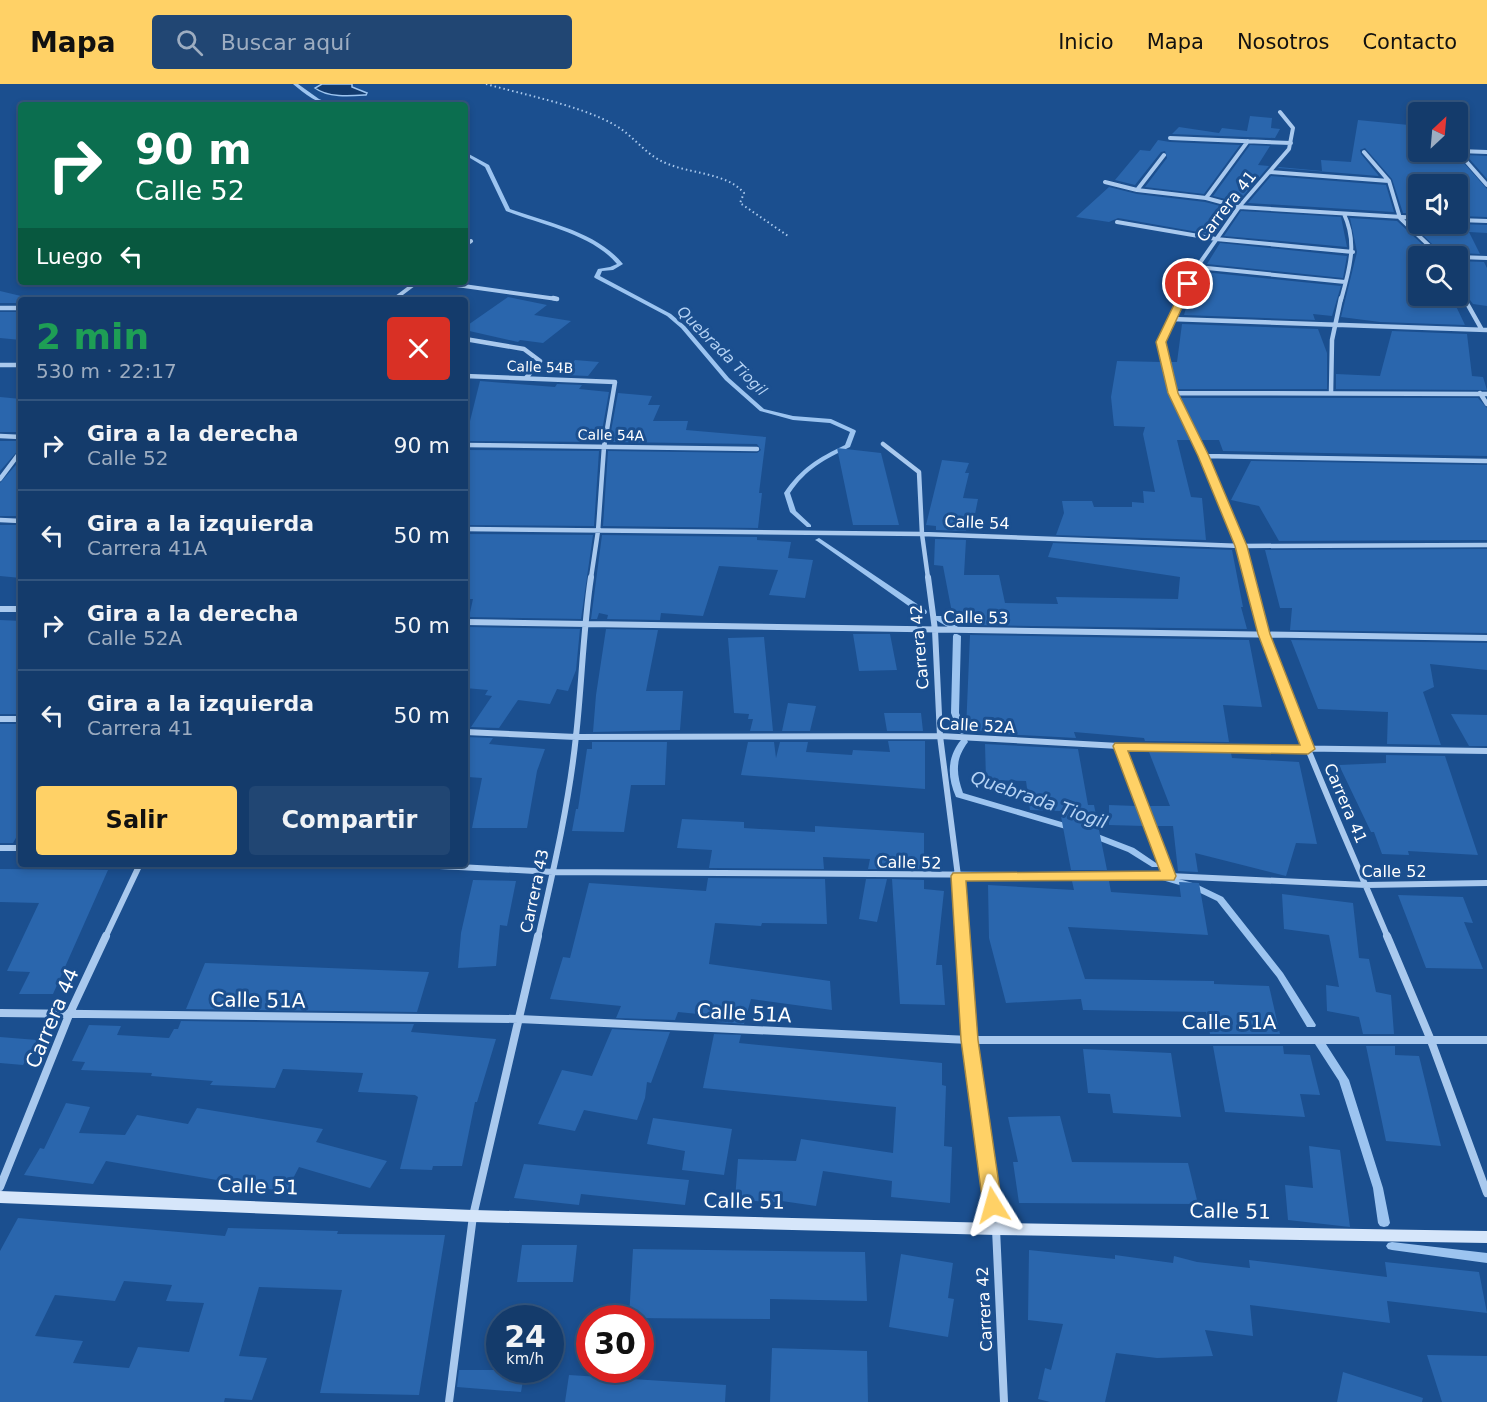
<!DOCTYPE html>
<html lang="es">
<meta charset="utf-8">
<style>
body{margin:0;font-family:"DejaVu Sans",sans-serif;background:#214673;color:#f1f3f6;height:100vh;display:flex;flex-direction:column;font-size:22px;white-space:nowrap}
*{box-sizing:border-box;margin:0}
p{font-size:20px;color:#9dadc1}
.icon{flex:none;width:33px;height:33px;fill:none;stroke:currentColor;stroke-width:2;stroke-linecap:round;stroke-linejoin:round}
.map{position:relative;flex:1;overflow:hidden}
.sheet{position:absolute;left:18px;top:213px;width:450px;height:570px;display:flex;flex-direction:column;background:#143b6b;border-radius:6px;box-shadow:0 3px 9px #0003,0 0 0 2px #33557e}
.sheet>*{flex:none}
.top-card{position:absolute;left:18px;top:18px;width:450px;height:183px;border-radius:6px;box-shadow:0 3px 9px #0003,0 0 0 2px #33557e;background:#0b6e4f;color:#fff;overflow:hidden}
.needle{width:39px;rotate:26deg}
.tools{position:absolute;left:1408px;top:18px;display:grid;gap:12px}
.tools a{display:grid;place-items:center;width:60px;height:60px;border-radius:6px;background:#143b6b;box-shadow:0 3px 9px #0003,0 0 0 2px #33557e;font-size:30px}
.speed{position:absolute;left:486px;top:1221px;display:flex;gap:12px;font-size:30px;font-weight:700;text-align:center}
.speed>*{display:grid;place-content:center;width:78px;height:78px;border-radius:50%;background:#143b6b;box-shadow:0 3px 9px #0003,0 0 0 2px #33557e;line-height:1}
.speed small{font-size:15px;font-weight:400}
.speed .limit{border:9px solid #d22;background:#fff;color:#111}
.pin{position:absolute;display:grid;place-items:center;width:51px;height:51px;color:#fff;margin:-26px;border:3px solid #fff;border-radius:50%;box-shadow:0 2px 6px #0007}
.me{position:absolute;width:66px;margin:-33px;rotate:352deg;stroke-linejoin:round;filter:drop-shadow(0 0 4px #0008)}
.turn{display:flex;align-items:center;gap:21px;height:126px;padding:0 18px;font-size:27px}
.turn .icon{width:78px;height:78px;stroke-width:2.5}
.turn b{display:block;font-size:42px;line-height:51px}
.then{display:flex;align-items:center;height:57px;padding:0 18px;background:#0003;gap:12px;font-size:22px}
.round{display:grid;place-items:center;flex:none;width:63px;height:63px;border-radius:6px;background:#214673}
.summary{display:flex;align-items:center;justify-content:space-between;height:102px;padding:0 18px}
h1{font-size:36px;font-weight:700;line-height:45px;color:#1e9e55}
.primary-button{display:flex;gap:12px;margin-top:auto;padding:12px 18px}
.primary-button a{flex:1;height:69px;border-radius:6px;background:#ffd166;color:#111;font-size:24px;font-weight:700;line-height:69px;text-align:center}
.primary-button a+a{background:#214673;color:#f1f3f6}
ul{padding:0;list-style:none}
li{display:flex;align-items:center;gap:18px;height:90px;padding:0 18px;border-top:2px solid #33557e}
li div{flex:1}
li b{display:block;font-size:22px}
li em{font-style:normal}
header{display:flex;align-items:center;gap:36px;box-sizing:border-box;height:84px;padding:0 30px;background:#ffd166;color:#111}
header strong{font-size:28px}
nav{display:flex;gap:33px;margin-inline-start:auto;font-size:21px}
.search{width:420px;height:54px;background:#214673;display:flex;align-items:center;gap:15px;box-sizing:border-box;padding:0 21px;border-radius:6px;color:#9dadc1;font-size:22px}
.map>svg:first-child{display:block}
.water{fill:#123a6d;stroke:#9cc4f0;stroke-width:1.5}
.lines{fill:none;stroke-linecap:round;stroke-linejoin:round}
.stream{fill:#9cc4f0;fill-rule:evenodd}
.building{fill:#2a66ad;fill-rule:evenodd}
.path{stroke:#a9c9ee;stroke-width:2;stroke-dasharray:1.5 3;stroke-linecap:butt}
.street-far3{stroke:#a9c9ee;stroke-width:4}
.street-far2{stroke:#a9c9ee;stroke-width:4.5}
.street-far1{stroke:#a9c9ee;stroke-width:6}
.street{stroke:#a9c9ee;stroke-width:8}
.secondary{fill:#d6e6fa;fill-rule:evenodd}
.route{fill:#ffd166;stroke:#a68842;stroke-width:1.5}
.labels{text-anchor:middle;stroke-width:6;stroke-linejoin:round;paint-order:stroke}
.far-street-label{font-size:14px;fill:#fff;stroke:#1b4f8f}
.far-water-label{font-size:15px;font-style:italic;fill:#b5d3f5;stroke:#1b4f8f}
.street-label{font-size:16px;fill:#fff;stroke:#1b4f8f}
.water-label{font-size:18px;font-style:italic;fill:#b5d3f5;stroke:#1b4f8f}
.near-street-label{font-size:20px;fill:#fff;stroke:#1b4f8f}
</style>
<header>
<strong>Mapa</strong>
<div class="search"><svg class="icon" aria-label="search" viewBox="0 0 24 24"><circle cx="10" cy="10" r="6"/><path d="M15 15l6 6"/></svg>Buscar aquí</div>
<nav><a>Inicio</a><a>Mapa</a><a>Nosotros</a><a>Contacto</a></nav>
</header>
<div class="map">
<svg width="1487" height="1318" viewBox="0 0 1487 1318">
<rect width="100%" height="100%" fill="#1b4f8f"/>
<path class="water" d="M322,0h30v3l15,6 -1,2c-15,1 -38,3 -51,-7z"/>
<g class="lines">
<path class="stream" d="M293,0h5l21,15 15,6c-16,0 -29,-11 -41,-21z
M465,68l24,13 21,44c38,14 86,22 113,55l-10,6 -11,1 -2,5 71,38 14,12 44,52 35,31 29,7 38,3 24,11 1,1 -6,16c-25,12 -44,22 -60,46l6,18 15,14v2h-4l-17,-15 -6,-19c17,-25 34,-35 61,-48l5,-13 -20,-9 -37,-3 -33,-9 -35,-31 -44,-52 -14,-12 -72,-38 -1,-1 4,-8 12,-2 7,-3c-25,-30 -75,-39 -111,-53l-21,-44 -20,-12z
M819,454l107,72 1,2 -1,2h-6l-103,-73 -2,-1z
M936,532h6l16,11 -1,2h-6l-15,-9 -1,-2z
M954,550h3l4,2 -2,77 7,19 -4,2 -4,-2 -7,-19 2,-77z
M961,656h6l1,2c-13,17 -12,31 -5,51l112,33 1,2 -1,2h-6l-113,-33c-9,-20 -9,-40 5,-57z
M1090,747l44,17 25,17 -1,2h-6l-24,-15 -41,-16 -1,-2 1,-2z
M1165,791l31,9 27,13 60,76 33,52 -1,2h-8l-30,-50 -60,-76 -27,-13 -28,-8 -2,-2 2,-2z
M1320,956l4,1 25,39 34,108 7,35 -2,3 -4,1 -4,-1 -2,-3 -5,-35 -34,-107 -24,-37 1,-3z
M1392,1158l95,11v10l-95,-13 -4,-1 -2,-3 2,-3z"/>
</g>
<path class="building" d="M1250,32l22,2 -1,10 9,1 -5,9 -103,-4 7,-7 40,6 3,-5 25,3z
M1358,36l61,6v26h35l33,37v28l-29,-1v-32h-39v30l-16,-1 -11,-34 -27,-31 -5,2 1,4 18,22 -101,-8 1,-1 43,4 -1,-11 30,2z
M1158,56l12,2 70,3 -36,49 -59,-7 22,-29 -2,-7 -4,1 -26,33 -20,-5 25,-30 10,1z
M1250,61l20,1 -12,19 11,1 -31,36 -25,-6z
M1466,71l21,1v23z
M1271,92l115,9 8,27 -146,-9z
M1109,103l28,7 68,8 27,7 -17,26 -97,-17 -9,4 -33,-5z
M1241,127l100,6 6,30 -123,-11z
M1350,134l47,3 38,35h-16v40h39l3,7 -7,-1 11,23 -85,-3 -39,-5 16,-65z
M1410,138l77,3v8l-18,-1 11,22 -22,-1 -4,3h-10z
M1220,159l127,13 -4,22 -136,-14z
M1458,177l26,1 3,6v38l-14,-2 -15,-20z
M1203,188l138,14 -9,30 -19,-2 2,6 -131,-5 5,-17z
M0,207l21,5v7h-21z
M508,213l39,8 -13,10 37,6 -28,22 -23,-3 -2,2 -53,-12v-3z
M0,228h21v28l-21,-2z
M1182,240l136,5 9,24v36h-150l-7,-27h7z
M1392,247l75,3 5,42 11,1 4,13 -151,-1v-15l44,2z
M575,276l24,2 -11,14 -24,-1z
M1117,277l44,1 8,33 22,45h-14l14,57 11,1 4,42 -150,-5 8,-22 -2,-12h30l2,6h38v-5l12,1 -1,-12 12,1 -12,-58 2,-7 -31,-1 -3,-29z
M480,297l75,6 2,-3 25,1 -3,4 30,3 -9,50 -135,-1z
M618,309l34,3 -4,9h12l-7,16h35l-2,9 80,7 -7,56h3l-4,35 -155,-2 5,-75 149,2 4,-3 -4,-6 -148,-2z
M0,313l21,2v33h-21z
M1180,314h298l9,10v48l-264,-5 -4,-11h-18z
M0,357h21v6l-21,24z
M837,364l44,5 18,72h-46z
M465,366l134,1 -5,75 -129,-1z
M21,375v57h-21v-33z
M942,376l27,3 -4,10h4l-6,25 15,1 -5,25h-6l-1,7 -30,-1v-4l-10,-1z
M1251,377l236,4v75l-208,1 -20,-35 -28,-6z
M0,441h21v53l-21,-2z
M465,450l128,1 -12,84 -112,-2 4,-18h-8z
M602,451l155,2v3l34,2 -3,16 25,2 -8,38 -36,-3 9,-25 -59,-4 -16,50 -42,-3 -1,7 -53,-1 1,-4 -9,-2 -2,6h-6z
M935,455l31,1 -2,35h35l6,28 53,1 -2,-7 122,2 2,-22 -132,-20 5,-14 179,7 11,57h-2l6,22 -277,-4 1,-10h-8l-1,7 -8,1 -11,-57 -9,-1z
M1487,465v84l-197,-3 2,-22h-12l-15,-58z
M0,536l21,1v93h-21z
M467,543l113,2 -4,41 -8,21 -11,-2 -7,15 -32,-4 -19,28 -28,-1 21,-31 -7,-1 3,-5 -23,-2z
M606,545l52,1 -12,61h37l-3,39 -87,2 3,-37z
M853,550h37l7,36 -38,1z
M970,551l279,5 13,67 -39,-2 6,37 -84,-1 -1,-3 -70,-6 2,6 -91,-5v-2l-19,-1z
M764,553l9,94h-23l3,-12h-5l1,-5 -15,-1 -6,-75z
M1291,556l196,3v27l-57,-6 4,23 -11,5 18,53 -54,-1 1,-32 -70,-3z
M788,619l28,3 -6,25h-28z
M884,629h37l2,18h-36z
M1451,630l36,1v31h-18z
M0,640h21v105l-8,14h-13z
M465,653l28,1 -4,6 56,5 -8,22 -10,57h-55l10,-50 -14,-1 -3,4z
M888,657h37v48l-184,-14 7,-33h26l2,16 4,-16h28l-2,10 46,3 1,-5 37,2z
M592,658h75l-2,43h-34l-7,47 -52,-1 4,-22h2l9,-60h5z
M985,660l93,5 10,56h6l13,65h-36l-11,-59 -30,-1 -4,-29 -40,-1z
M1149,668l82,1 1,5 67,4 18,82 -21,-1 -10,33 -91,-23 3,19 -20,-1 -5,-45h-18l-7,-20h22z
M1386,671l59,1 33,99 -70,-4 1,4 -27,-1 -8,-22h-3l-32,-67 47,-2z
M1109,721l27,1 8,20 -35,-1z
M682,735l62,3v6l71,4v-6l109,7v36h-33l-2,-4v4h-21l2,-10 -47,-2 1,12 -115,-1 3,-18 -35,-2z
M0,785l108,1 -55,124h-34l11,-22 -23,-1 32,-68 -39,-1z
M708,794l117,1 2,45 -65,-1 -1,3 -46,-3 -6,41 121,17 2,29 -81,-11 -7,25 -28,-2 2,-6 -40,-4 -3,8 -59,-2 5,-12 -71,-7 13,-42 7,1 19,-75 117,8z
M866,795h21l-10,43 -18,-3z
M892,795l32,1v9l20,2 -8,74h6l3,40 -45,-1z
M473,796l43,1 -9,45 -7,-1 -4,41 -38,2 3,-35z
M1072,797h37l2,11 70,5 -2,-15 20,1 9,52 -140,-8 17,52 129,2v3l55,2 11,48h-70l-4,-22 -123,-2 -2,-11 -75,4 -17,-65 -1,-53 86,5z
M1282,810l71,9 6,55 10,1 7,33 15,3 3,39h-31l-4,-17 -32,-6 -1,-26 13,2 -10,-52 -45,-6z
M1398,811l65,2 10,26 -9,-1 19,47 -57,-1z
M205,879l224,9 -12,40 -231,-3z
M181,937l233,3 -3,8 85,7 -19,63h-2l-13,64h-29l-1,4 -32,-1 18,-72 -3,-2 -57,-3 5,-19 -80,-4 -8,19 -65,-3 3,-4 -62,-5 1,-3 -71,-3 4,-8 -13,-1 17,-36 32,1 -4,9 52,3 5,-9h4z
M612,945l58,3 -19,51 -4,-1 -2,16 -8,22 -53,-10 -9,21 -37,-7 24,-54 30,6z
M714,950l27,1 -2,8 203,20v22l4,1 -2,60 8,1 -2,56 -59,-6 1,-16 -69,-10 -7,35 -41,-6v2l-40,-2 3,-41 58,2 5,-22 92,14 3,-46 -193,-19z
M0,953l37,3 -14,25 -23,-2z
M1213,962h70l1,8 26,1 10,40 -20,-1 5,23 -80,-5z
M1366,962h29v9l24,1 22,90 -55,-5z
M1083,965l88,4 10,64 -68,-4 -3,-19 -22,-1z
M66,1019l24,4 -11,26 46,2 12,-20 51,9 9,-16 126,21 -7,13 71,19 -17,27 -71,-21 -13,25 -180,-31 -13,23 -69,-9 16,-27 4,1z
M1060,1032l12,46 116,1 10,41 -179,-1 -6,-41h5l-10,-45z
M653,1034l79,11 -8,46 -42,-5 3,-19 -38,-7z
M1309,1062l31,4 10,77 -62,-7 -3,-35 28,3z
M524,1080l165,16 -4,25 -104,-11 -2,11 -65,-7z
M18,1134l207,18 3,-8 110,3 -1,3 108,1 -26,160 -99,-2 22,-103 -83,-3 -20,69 28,2 -15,42 -27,-2 -1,4h-224v-151zM124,1197l48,4 -6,16 38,2 -15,49 -51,-5 -9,21 -56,-5 10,-22 -48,-5 20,-41 60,6z
M522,1161h55l-4,37h-56z
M633,1165l232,3 2,49 -97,-2v20l-141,-1z
M1029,1166l86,9v-4l58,8 1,-7 23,6 53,6 -1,-8 138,17 -2,-15 94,10 8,41 -100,-12 3,22 -140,-18 3,31 -48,-6 8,26 -56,2 -41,-5 -11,49h-55l-12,-3 7,-31 6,2 12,-46 -35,-4z
M901,1170l52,9 -5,35 6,1 -6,38 -59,-10z
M772,1264l95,3 1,51h-98z
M1427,1271l60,1v46h-45z
M459,1286h66l-4,22 -64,-5z
M1343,1288l80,26 -1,4h-85z
M569,1291l157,10 -1,17h-160z"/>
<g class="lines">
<path class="path" d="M486,0c39,11 92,21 127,40 21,11 31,31 55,40 24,10 59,9 76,29l-4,10 48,33"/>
<path class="street-far3" d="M1170,54l121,5
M1458,67l29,1
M1364,68l25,29 11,37 40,38
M1458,68l29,33
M1270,88l119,9
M1105,98l32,8 69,8 33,9 180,11
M1137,106l27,-35
M1206,114l42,-57
M1458,136l29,1
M1117,138l99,17 137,13
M465,161l6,-4
M1458,173l29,1
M1197,183l148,15
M435,198l122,17
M1458,204l7,12
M393,216l24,-18
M1181,216l16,-33 42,-60 50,-58 4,-21 -13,-16
M1341,216c8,-30 17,-56 3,-86"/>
<path class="street-far2" d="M553,214l4,1
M1182,214l-21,44 12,51 31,63 37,90 8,32
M1464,214l18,32
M393,216l2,-2
M0,224h21
M1171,235l316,11
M465,255l59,10 16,12 -14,17
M0,281h21
M465,292l150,6 -11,65 -6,84 -7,47
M1173,309l314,1
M1331,309l1,-53 9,-42
M1480,309l7,11
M0,352l21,1
M883,360l36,28 3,62 6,44
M465,361l292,4
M1204,372l283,5
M0,395l21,-28
M0,436l21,1
M465,445l457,5 319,12 246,-1"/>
<path class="street-far1" d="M928,493l7,53 5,106 18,140 4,62
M1249,493c33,124 89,242 139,361
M0,525h21
M465,538l1022,16
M0,635h21
M465,648l111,5 364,-1 179,10 368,5
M1119,662l50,130
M0,764h21
M402,780l151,8 616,4 197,9 121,-2
M105,854l35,-74
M538,854c15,-66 31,-134 38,-202 6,-53 7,-106 15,-159"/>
<path class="street" d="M962,852l7,104 27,189 8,173
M1387,852l43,102 57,155
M0,929l519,6 450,21h518
M0,1103l69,-172 37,-79
M449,1318l24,-186 65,-280"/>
<path class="secondary" d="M0,1107l473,19 523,13 491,8v12l-491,-8 -523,-13 -473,-19z"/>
</g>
<path class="route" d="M1185,198l8,2 -27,58 12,51 31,63 38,90 23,88 45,115 -7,5 -180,-3 48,125 -2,4 -208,1 12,159 24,165 -3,5 -6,2 -7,-2 -3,-5 -22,-165 -10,-164 2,-3 207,-2 -47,-125 2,-3 185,2 -42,-111 -23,-88 -37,-90 -30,-63 -12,-51z"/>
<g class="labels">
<g class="far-street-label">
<text transform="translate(540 283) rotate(2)" y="5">Calle 54B</text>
<text transform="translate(611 351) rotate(1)" y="5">Calle 54A</text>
</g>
<g class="far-water-label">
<text transform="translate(722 267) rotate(45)" y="5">Quebrada Tiogil</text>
</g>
<g class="street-label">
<text transform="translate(1226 122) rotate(-52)" y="6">Carrera 41</text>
<text transform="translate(977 438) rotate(2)" y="6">Calle 54</text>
<text transform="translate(976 533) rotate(1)" y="6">Calle 53</text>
<text transform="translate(919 563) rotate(-95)" y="6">Carrera 42</text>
<text transform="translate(977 641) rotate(3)" y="6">Calle 52A</text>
<text transform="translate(1346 719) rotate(67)" y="6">Carrera 41</text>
<text transform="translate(909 778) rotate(1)" y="6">Calle 52</text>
<text x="1394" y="793">Calle 52</text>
<text transform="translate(534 807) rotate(-78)" y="6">Carrera 43</text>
<text transform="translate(984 1225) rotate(-93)" y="6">Carrera 42</text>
</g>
<g class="water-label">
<text transform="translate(1039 716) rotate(19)" y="6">Quebrada Tiogil</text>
</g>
<g class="near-street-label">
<text transform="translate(258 916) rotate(1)" y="7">Calle 51A</text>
<text transform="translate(744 929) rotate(3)" y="7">Calle 51A</text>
<text transform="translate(52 934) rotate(-67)" y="7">Carrera 44</text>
<text x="1229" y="945">Calle 51A</text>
<text transform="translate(258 1102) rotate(2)" y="7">Calle 51</text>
<text transform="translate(744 1117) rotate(1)" y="7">Calle 51</text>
<text transform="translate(1230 1127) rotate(1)" y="7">Calle 51</text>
</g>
</g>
</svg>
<div class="tools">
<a><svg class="needle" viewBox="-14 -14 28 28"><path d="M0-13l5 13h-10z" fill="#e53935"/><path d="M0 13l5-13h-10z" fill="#9dadc1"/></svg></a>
<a><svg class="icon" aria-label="sound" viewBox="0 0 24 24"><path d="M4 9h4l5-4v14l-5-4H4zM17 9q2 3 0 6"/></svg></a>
<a><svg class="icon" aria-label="search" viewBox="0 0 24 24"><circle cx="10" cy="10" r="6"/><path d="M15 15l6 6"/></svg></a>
</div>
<div class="speed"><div>24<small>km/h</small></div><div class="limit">30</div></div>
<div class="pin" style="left:1188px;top:200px;background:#d93025"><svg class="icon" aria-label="arrive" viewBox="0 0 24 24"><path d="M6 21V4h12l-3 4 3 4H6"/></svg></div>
<svg class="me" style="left:993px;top:1121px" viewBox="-20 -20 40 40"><path d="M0-17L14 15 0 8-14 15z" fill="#ffd166" stroke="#fff" stroke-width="4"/></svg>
<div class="top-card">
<div class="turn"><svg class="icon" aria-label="right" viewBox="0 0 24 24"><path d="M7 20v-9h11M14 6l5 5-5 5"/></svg><div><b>90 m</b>Calle 52</div></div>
<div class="then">Luego<svg class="icon" aria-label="left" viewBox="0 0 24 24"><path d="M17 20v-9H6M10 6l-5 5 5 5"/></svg></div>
</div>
<section class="sheet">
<div class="summary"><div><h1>2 min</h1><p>530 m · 22:17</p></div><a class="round" style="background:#d93025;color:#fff"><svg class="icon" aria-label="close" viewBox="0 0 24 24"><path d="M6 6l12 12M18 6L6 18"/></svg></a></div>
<ul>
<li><svg class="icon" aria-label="right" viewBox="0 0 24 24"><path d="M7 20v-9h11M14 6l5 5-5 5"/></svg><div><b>Gira a la derecha</b><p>Calle 52</p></div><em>90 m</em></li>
<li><svg class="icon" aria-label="left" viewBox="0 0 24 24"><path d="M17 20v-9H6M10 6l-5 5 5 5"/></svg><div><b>Gira a la izquierda</b><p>Carrera 41A</p></div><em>50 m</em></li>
<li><svg class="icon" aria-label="right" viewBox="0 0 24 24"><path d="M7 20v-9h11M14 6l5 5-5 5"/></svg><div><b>Gira a la derecha</b><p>Calle 52A</p></div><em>50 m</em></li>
<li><svg class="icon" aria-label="left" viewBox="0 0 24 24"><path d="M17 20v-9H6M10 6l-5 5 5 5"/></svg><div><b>Gira a la izquierda</b><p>Carrera 41</p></div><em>50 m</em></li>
</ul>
<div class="primary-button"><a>Salir</a><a>Compartir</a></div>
</section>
</div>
